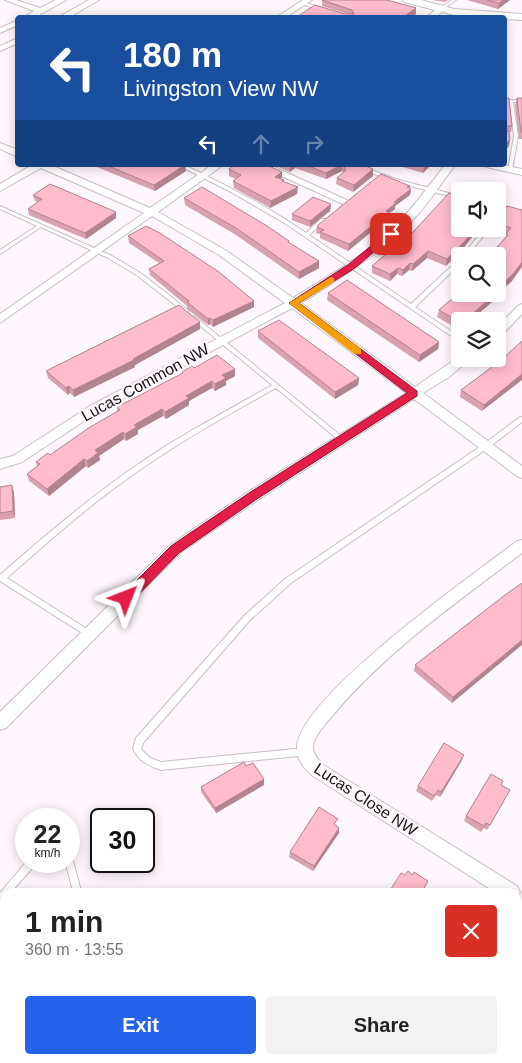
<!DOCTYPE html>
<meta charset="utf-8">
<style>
body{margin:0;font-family:Helvetica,sans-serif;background:#f2f2f2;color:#222;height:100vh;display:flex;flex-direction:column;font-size:19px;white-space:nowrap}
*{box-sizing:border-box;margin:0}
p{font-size:16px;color:#767676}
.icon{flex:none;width:28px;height:28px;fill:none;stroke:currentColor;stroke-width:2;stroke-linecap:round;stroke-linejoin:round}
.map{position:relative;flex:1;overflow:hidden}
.drawer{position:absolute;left:0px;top:888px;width:522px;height:176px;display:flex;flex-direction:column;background:#fff;border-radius:15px 15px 0 0;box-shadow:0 2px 12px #0003}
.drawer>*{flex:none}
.guide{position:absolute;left:15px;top:15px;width:492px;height:152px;border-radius:5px;box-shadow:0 2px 12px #0003;background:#1a4fa0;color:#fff;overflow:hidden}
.buttons{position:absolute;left:451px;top:182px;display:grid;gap:10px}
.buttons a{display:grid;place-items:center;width:55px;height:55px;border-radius:5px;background:#fff;box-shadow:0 2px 12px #0003;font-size:25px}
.speed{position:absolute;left:15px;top:808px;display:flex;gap:10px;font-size:25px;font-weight:700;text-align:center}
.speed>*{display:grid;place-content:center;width:65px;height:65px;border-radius:50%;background:#fff;box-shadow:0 2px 12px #0003;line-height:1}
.speed small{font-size:12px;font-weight:400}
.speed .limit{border:2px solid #111;border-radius:8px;background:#fff;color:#111}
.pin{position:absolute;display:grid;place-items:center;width:42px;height:42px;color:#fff;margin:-21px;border-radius:10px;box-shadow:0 2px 8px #0006}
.me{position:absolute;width:55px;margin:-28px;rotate:45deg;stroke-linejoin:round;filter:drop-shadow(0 0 4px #0008)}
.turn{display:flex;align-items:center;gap:18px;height:105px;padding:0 25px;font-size:22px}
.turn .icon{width:65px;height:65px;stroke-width:2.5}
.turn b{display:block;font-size:35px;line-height:42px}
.lanes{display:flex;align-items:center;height:48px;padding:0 25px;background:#0003;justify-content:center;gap:25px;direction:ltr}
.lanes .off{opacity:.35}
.round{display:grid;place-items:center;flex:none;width:52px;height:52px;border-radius:5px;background:#f2f2f2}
.headline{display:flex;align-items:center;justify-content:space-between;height:85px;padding:0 25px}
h1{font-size:30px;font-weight:700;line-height:38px}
.action{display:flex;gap:10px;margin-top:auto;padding:10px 25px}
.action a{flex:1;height:58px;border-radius:5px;background:#2563eb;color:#fff;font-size:20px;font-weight:700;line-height:58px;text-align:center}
.action a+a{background:#f2f2f2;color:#222}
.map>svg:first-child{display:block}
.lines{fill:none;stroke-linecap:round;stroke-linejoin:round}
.lane-casing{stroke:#c7c0c6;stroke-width:2}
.street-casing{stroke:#c7c0c6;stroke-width:2}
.secondary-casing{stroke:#c7c0c6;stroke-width:2}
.lane{fill:#fff;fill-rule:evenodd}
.street{fill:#fff;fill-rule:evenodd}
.secondary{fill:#fff;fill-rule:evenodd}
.wall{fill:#daa2b0}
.shaded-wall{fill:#b28490}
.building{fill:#febccd;stroke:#b28490}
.route{fill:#e11d48;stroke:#92132f}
.slow{fill:#f59e0b}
.labels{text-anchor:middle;stroke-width:5;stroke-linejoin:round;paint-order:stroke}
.street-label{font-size:16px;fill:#161416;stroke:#fff7fd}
</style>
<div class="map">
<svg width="522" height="1063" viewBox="0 0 522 1063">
<rect width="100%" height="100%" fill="#fff7fd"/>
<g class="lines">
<defs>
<path id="lane" d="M452,0h4l-14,10h-2v-2z
M303,2l19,6 1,1 -2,1 -19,-6 -1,-1z
M509,100h13v2h-9l5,34 -6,34 -2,1 -2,-1 6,-34z
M178,165h6c42,20 83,41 122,68l15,-14h4v2l-16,14 102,69 47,-44 2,-1v5l-45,43 45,30v5l-174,-118 -55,-32z
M351,165h6l42,15 61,16v3l-65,-17z
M0,206l112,50 30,18 47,37 -3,2 -2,-1 -46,-36 -30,-18 -67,-31 -41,27v-4l37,-24 -37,-17z
M498,207l24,4v4l-24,-6z
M484,229h5l-22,27h-5z
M194,316l152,124 -1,2h-4l-65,-54c-45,25 -90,50 -132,79 -49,33 -93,72 -137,111l86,55 1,2 -1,2 -3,1 -90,-57v-7h1c44,-38 88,-76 136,-109 43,-30 90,-54 135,-80l-80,-66 -1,-1z
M520,417h2v5l-34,26 -197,135 -41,37 -107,123 -2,6 9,9 11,4 144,-14 3,1 1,3 -1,3 -147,15c-13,-4 -22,-9 -28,-21l3,-11 108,-122 41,-37 199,-135z
M69,857l3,1 1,3 7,26v5h-8v-5l-7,-26h4z
M27,861h10l-1,3 -25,28h-6v8l-5,4v-11z"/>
<path id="street" d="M5,0h11l24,8 16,-8h10l-32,18h-11l11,-7z
M89,0h10l-31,18h-11z
M303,0h9l-27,18h-10z
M438,7l7,2 -10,9h-9z
M18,20v5l-18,8v-5z
M18,38v5l-18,8v-5z
M0,143l18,7v7l-18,-8z
M32,165h19l99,43 62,-43h11l-65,47 69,39 66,47c37,-23 79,-46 109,-79 15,-17 29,-36 43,-54h10c-15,20 -30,44 -48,61 -32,30 -69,54 -106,77l114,84 45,-31v3h10l-21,18 -26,16 99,73v12l-5,-2 -103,-77 -156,101 -78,53 -174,175 -6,2v-18l170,-167 78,-53 158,-99 -114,-85 -194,104 -76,50 -22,7v-10l13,-3 77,-50 195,-103 -66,-48 -67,-39 -152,107v-9l144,-101 -103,-45 -41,23v-7z
M257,165h13l81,37 -2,2h-6z
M484,165h18l20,4v6l-36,-8z
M522,304v10l-20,21 -4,1v-10l20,-20z
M522,540v13c-66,50 -135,98 -189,162 -7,9 -19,20 -20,32 0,8 6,14 12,19l192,120 3,6 -2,6v-6h-23l-182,-116c-8,-6 -17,-17 -16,-29 2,-50 177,-173 220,-206z
M31,1059h21l-2,4h-21z
M122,1059h23l2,4h-23z"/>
<path id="secondary" d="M403,0h18l33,9 68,5v6l-17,-1v-1l-51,-3 -50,-13z"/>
</defs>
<use href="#lane" class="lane-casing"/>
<use href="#street" class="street-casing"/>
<use href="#secondary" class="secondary-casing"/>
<use href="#lane" class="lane"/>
<use href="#street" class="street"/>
<use href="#secondary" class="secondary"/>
</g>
<path class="wall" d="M322,0l94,14 -6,4h-115l53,-4 -26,-8z
M432,0h16l-3,2z
M467,0h43l-12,9z
M505,96l7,30 -1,6h-2l1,7 -1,7 -4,5z
M517,98h5v41h-3l-4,-34z
M92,165h93l1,6 -31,20z
M274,165h89l10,4v7l-20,16 -17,-8 1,-6 6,-5 -1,-2 -16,8 -31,-11 -5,4z
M396,165h35l-8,8z
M229,169l53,3v6l-2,1 4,1 -1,2 14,12 -27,14 -36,-20 -1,-7 3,-2 -7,-3z
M409,188l2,1 -1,6 -15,11v3l-7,5v4l-40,33 -28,-13v-4l-4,-1 1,-6z
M33,195l83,17v6l-30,21 -57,-24 -1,-6 10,-7 -3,-1z
M184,198l105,43v2l30,18v7l-20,11 -63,-44 -51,-30z
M331,204l-1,7 -20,16 -18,-7v-6z
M522,210l-10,71 -19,17 -1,4 -22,19h-10v8h-2l-21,-12 2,-7 59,-16 -2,-39h-1l1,-7 9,-10 2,-4 -13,-4 1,-1h3v-9z
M460,229l16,3 -11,14 -19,20 -19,-8 -15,13 -3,-1 -7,6 -5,-2 -7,7 -18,-8v-7l30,-22z
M128,236l126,65v6l-41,20 -3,-3 -2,1 -21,-16v-3l-37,-31 -1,-6 10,-6 -30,-20z
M328,293l111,49 -1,7 -19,13 -92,-62z
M200,329l-65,36v2l-61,30 -4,-4 -2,2 -20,-17 -2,-7z
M258,331l101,47 -1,7 -23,14 -77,-61z
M500,361l-18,50 -22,-14 1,-7z
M194,368l41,1v7l-9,5v4l-11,6 -3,-3 -23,13v4l-23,14 -3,-3 -25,14v4l-12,7 -2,-2 -25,17 1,4 -12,8 -2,-2 -37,30 -20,-15 -2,-7 10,-8 -1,-4 14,-7 67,-44v-4l65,-33v-2z
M0,487l14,5 1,26 -15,2z
M505,595l-53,108 -38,-32 1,-6z
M462,760l-22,37 -4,-2 -4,6 -16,-10 2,-5z
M246,766l18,19 -48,28 -15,-21v-5z
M501,785l9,5 -23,40 -3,-2 -3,4 -17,-11 2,-5z
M337,824l-1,1 3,3v5l-26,38 -24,-14 1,-5z"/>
<path class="shaded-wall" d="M503,0h7l-12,9 1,-6z
M416,8v6l-6,4h-8z
M510,139l-1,7 -4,5v-5z
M185,165l1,6 -31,20 -1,-6z
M290,165h6l-1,3 -5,4z
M341,165h1v6l-16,8v-6z
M426,165h5l-8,8 1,-6z
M373,169v7l-20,16 1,-7z
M282,172v6l-7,6v-7z
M410,186l-1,4 2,-1 -1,6 -15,11v3l-7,5v4l-40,33 1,-7 37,-33z
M298,187l-1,7 -27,14 1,-7z
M331,204l-1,7 -20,16v-6z
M116,212v6l-30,21 -1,-6z
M474,229h2v3l-11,14 -19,20 1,-7z
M428,251l-1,7 -15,13 1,-7z
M319,261v7l-20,11v-7z
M522,262v5l-10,14 -19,17 -1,4 -22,19h-6l28,-27h6v-6z
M410,263l-1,7 -7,6 1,-6z
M398,268l-1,6 -7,7v-7z
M254,301v6l-41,20v-7z
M210,318v6l-2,1v-6z
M200,322v7l-65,36v2l-61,30 -1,-7z
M439,342l-1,7 -19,13 1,-7z
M235,369v7l-9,5v4l-11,6v-7l7,-9z
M522,374v6l-40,31 2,-6z
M359,378l-1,7 -23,14v-7z
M212,381v7l-23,13v4l-23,14 -1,-7 21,-16z
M69,386l1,7 -2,2 -2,-7z
M162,409l1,7 -25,14v4l-12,7 -1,-7 9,-9z
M123,432l1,7 -25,17 1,4 -12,8 -1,-7 8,-11z
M84,459l2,7 -37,30 -2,-7z
M12,485l2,7 1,26 -2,-7z
M522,640v5l-70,58 1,-6z
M464,755l-2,5 -22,37 1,-5z
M264,779v6l-48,28 -1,-5z
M339,828v5l-26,38 1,-5z"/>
<path class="building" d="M322,0h65l29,8 -14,10h-107l20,-13 30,9h9l-2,-4z
M487,0h16l-4,3z
M505,96v2h4l3,28h-7z
M517,98h5v34h-1z
M505,130l4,2 1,7 -5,7z
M106,165h79l-31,20z
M234,165h33l15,7 -7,5 9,3 -2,1 16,6 -27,14 -38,-20 8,-6 -12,-6z
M306,165h35l-15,8z
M343,165h20l10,4 -19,16 -17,-7 9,-8z
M381,174l29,12 -3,1 4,2 -17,13 2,1 -10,8 3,1 -40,32 -29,-12 4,-2 -7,-3 1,-2z
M50,184l66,28 -31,21 -57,-24 14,-10 -9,-4z
M202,187l65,39 22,15 -1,1 31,19 -20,11 -63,-44 -52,-30z
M449,193l11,3v20l-2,3 2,1v9h14l-8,11 -19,19 -19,-8 -15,13 -3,-1 -7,7 -5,-2 -8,6 -18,-8 27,-23 3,1z
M313,197l18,7 -21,17 -18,-7z
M507,206l15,4v52l-9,12 -15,14v-32h-3l6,-7 -5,-1 12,-13 -2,-1 5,-6 -13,-5v-3z
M146,226l14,7 59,39 35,29 -41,19 -3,-2 -2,1 -21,-17 2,-1 -40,-32 15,-8 -36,-25z
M347,280l92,62 -19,13 -92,-62z
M460,292v2h32h-1l2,2 -29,25 -4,1 -21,-12z
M179,305l21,17 -67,37 1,1 -61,30 -4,-4 -3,2 -20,-17z
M279,320l80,58 -24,14 -77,-61z
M522,341v33l-38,31 -23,-15 39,-29z
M217,355l18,14 -13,6 4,3 -11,6 -3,-3 -26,15 3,2 -24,14 -3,-3 -28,16 3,2 -12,7 -2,-2 -28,18 3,3 -11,8 -3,-2 -37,30 -20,-15 13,-10 -4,-2 12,-9 2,2 40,-28 30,-17 -3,-3 66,-34 -1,-1 10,-6 2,2z
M12,485l1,26 -13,2v-26z
M522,583v57l-69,57 -38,-32 90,-70z
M444,743l20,12 -23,37 -3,-2 -4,6 -16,-10z
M244,762l2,4 7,-3 11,16 -49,29 -14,-21z
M491,774l12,7 -2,4 9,5 -20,35 -4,-2 -2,3 -18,-10z
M319,807l19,12 -4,5 5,4 -25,38 -24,-14z
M408,871l5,4 1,-3 14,9 -6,11h-33l12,-19 4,2z"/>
<path class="route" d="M388,232l7,2 -40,34 -56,35 118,88v5l-160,103 -78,54 -48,49h-9l-2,-4 2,-3 49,-49 78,-53 158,-100 -118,-90 60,-39z"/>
<path class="slow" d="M331,277l3,1v4l-35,21 62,46v5h-7l-65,-51z"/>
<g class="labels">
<g class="street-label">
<text transform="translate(145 382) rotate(-29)" y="6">Lucas Common NW</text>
<text transform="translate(366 799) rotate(33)" y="6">Lucas Close NW</text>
</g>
</g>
</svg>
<div class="buttons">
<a><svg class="icon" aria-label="sound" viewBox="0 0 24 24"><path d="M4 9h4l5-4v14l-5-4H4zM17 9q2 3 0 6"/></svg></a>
<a><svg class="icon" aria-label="search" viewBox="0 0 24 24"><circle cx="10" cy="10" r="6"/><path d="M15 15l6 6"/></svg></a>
<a><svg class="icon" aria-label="layers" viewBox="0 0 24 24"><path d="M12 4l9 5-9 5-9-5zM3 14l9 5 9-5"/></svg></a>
</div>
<div class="speed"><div>22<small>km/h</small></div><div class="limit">30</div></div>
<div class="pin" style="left:391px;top:234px;background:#d93025"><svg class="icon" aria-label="arrive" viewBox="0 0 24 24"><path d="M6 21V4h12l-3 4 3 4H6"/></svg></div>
<svg class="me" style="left:126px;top:598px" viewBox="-20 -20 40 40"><path d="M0-17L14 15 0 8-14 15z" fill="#e11d48" stroke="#fff" stroke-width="4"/></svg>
<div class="guide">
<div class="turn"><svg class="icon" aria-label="left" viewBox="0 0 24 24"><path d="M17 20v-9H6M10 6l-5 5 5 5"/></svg><div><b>180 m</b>Livingston View NW</div></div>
<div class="lanes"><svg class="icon" aria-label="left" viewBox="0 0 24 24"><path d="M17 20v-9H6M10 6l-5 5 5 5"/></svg><svg class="icon off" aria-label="ahead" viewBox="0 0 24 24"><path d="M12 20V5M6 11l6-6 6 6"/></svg><svg class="icon off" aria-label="right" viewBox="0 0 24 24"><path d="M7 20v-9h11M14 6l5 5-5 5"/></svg></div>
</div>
<section class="drawer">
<div class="headline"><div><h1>1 min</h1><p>360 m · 13:55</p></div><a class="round" style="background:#d93025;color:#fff"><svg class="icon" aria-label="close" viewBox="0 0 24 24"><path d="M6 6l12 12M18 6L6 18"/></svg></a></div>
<div class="action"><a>Exit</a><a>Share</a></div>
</section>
</div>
